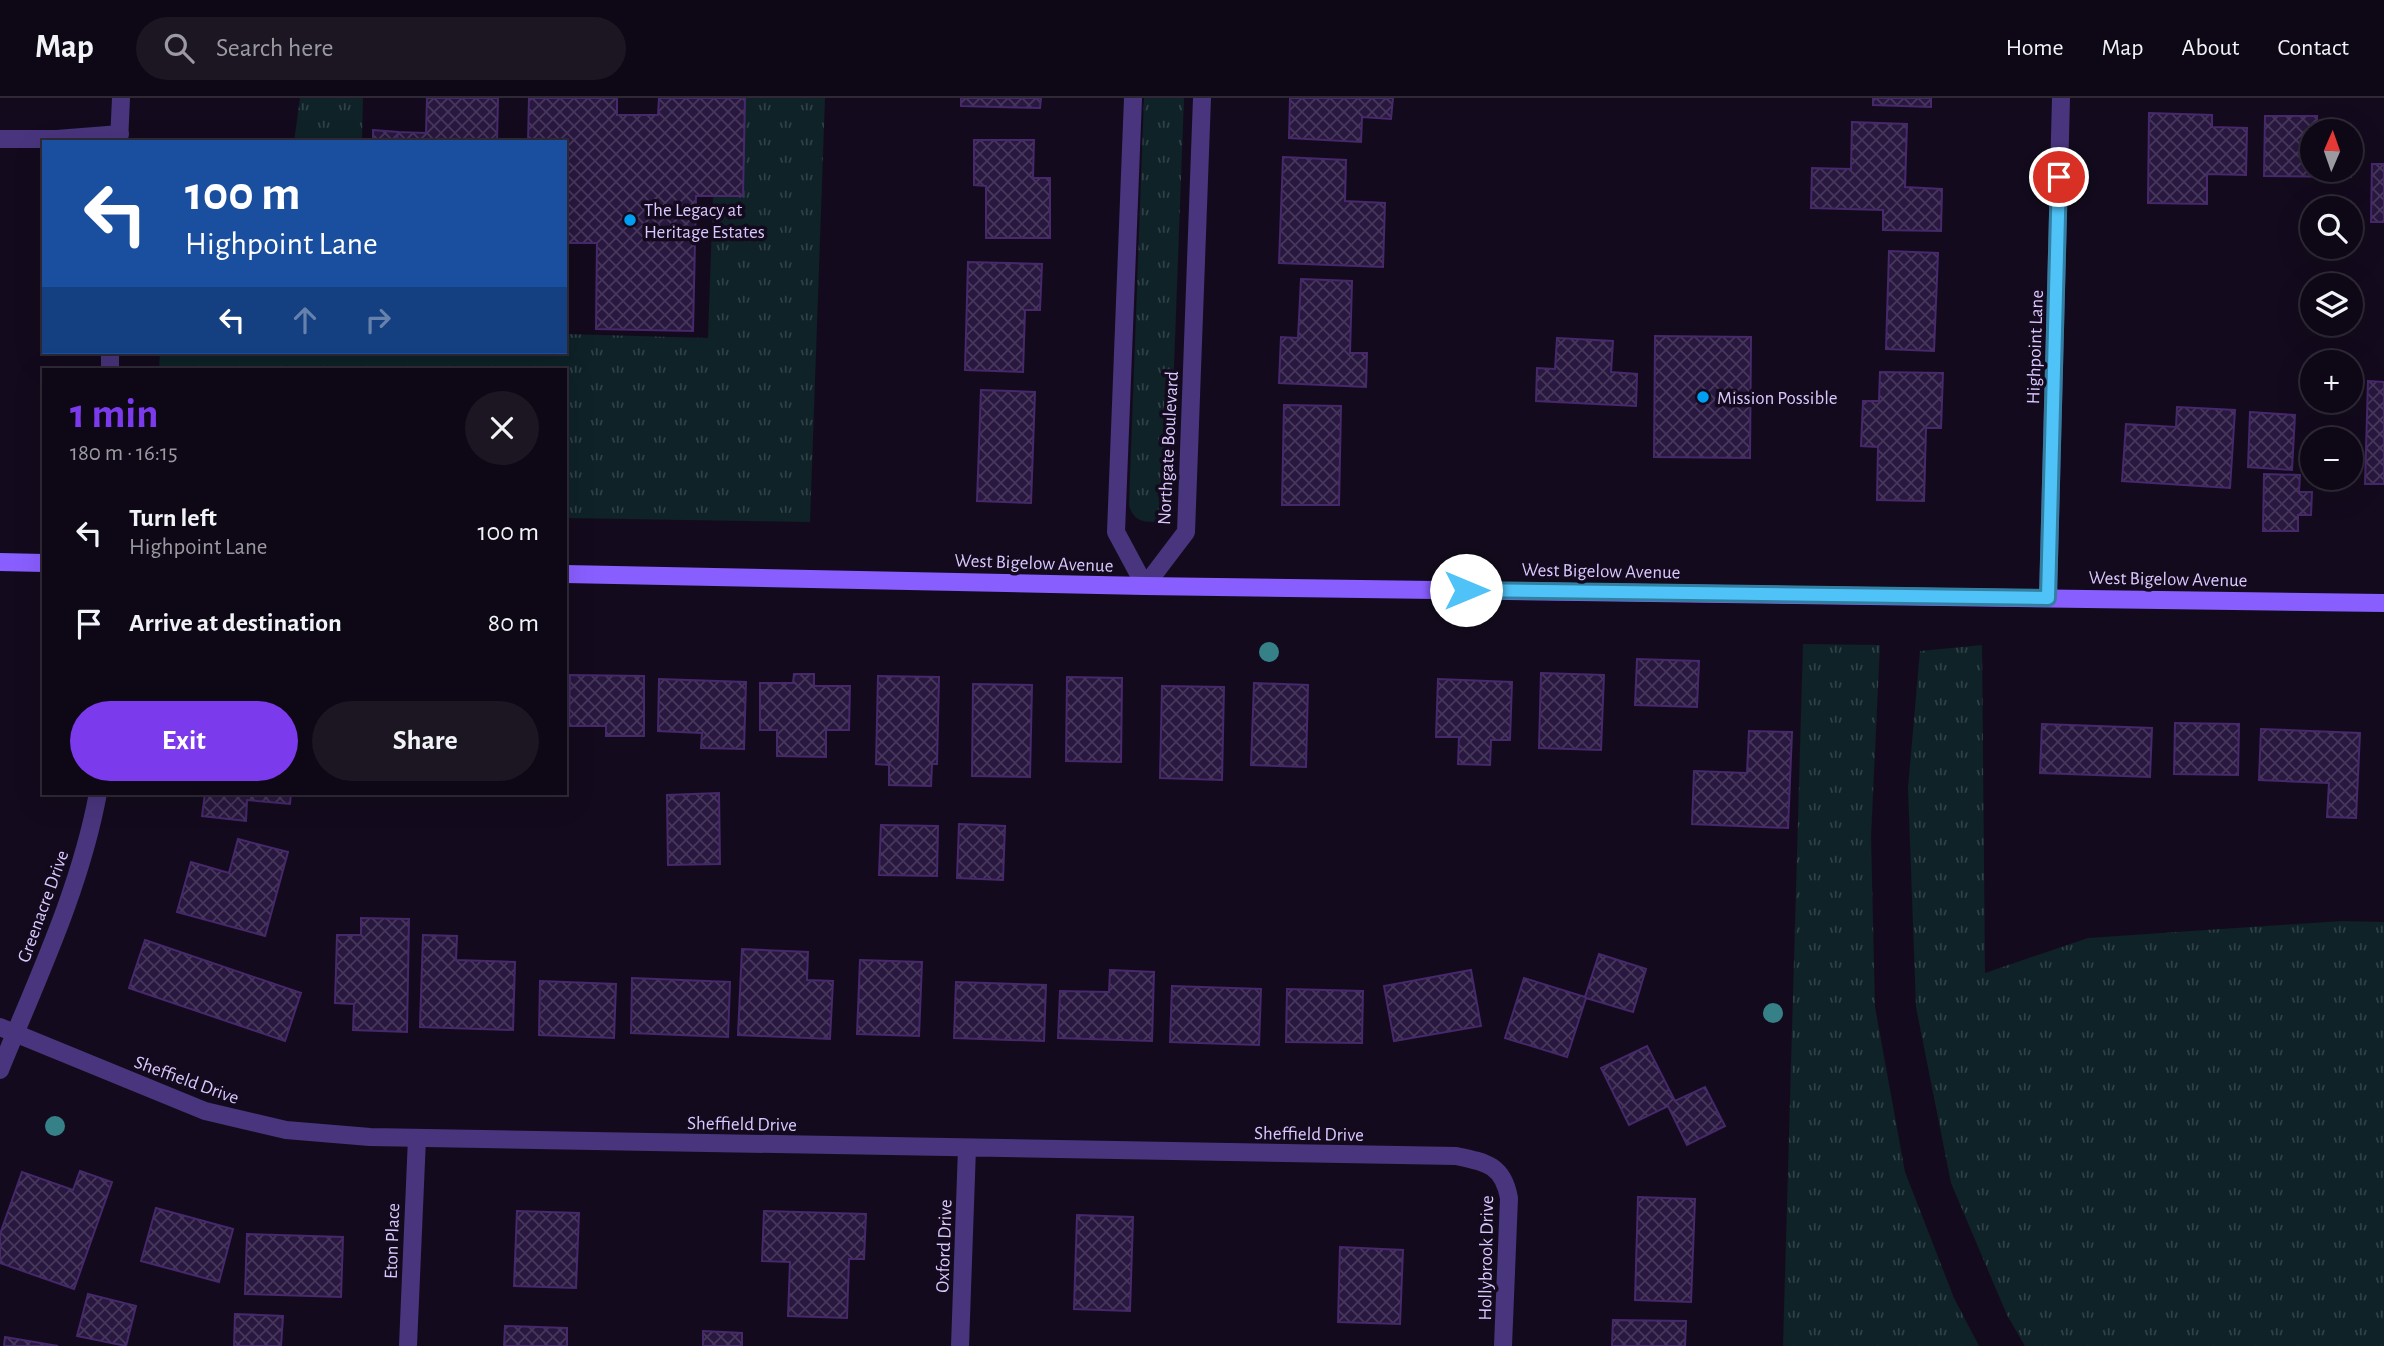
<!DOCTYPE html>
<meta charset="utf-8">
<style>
body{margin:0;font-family:"Alegreya Sans",sans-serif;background:#1c1623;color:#f1f3f6;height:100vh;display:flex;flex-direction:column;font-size:26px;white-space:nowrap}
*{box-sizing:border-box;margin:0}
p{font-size:23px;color:#9b9aa1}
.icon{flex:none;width:38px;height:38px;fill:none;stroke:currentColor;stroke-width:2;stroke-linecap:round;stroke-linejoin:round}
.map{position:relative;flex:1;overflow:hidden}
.details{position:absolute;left:42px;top:270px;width:525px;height:427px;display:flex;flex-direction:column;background:#0e0816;border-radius:0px;box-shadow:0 7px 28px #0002,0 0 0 2px #2e2935}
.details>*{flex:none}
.hud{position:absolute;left:42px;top:42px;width:525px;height:214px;border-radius:0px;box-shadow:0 7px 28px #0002,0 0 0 2px #2e2935;background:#1a4fa0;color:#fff;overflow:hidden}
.needle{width:46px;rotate:2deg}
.buttons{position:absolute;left:2300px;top:21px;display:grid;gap:14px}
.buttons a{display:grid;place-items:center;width:63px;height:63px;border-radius:50%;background:#0e0816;box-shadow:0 7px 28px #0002,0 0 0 2px #2e2935;font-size:35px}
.pin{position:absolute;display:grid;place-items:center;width:60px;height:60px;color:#fff;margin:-30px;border:4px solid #fff;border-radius:50%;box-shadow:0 2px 7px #0007}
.me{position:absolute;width:77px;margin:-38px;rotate:90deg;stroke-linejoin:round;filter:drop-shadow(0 0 5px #0008)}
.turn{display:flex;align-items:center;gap:24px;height:147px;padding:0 28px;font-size:32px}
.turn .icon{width:91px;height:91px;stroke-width:2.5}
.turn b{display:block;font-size:49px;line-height:60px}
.lanes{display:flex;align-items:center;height:66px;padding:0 28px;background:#0003;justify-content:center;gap:35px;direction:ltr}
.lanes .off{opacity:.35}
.round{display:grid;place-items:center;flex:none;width:74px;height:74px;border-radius:37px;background:#1c1623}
.head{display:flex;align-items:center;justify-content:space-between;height:119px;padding:0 28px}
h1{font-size:42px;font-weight:700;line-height:52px;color:#7c3aed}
.action{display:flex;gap:14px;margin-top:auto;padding:14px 28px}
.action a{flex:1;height:80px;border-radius:42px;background:#7c3aed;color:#fff;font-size:28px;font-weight:700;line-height:80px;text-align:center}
.action a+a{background:#1c1623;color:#f1f3f6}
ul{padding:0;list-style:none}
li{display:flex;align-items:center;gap:21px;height:91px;padding:0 28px}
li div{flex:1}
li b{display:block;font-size:26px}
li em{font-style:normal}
header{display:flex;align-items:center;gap:42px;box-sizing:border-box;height:98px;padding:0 35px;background:#0e0816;border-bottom:2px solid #2e2935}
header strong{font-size:33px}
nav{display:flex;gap:38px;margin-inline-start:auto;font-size:24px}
.search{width:490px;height:63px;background:#1c1623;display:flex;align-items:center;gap:18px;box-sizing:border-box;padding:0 24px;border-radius:38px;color:#9b9aa1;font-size:26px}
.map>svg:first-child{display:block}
.grass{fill:url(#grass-tufts)}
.building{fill:url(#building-cross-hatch);stroke:#46286b;stroke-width:2;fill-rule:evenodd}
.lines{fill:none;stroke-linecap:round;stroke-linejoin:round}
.lane{stroke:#49357d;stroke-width:18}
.street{stroke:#49357d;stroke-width:18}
.secondary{stroke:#895eff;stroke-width:18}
.tree{fill:#368088}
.route-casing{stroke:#337fa1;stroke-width:18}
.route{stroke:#4fc3f7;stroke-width:12}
.poi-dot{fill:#009ff2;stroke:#130b1d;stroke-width:2.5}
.labels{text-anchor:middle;stroke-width:7;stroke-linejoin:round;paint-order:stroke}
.poi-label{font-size:19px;fill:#dbc7ff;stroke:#130b1d;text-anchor:start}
.street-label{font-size:19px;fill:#dbc7ff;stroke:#130b1d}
</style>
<header>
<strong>Map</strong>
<div class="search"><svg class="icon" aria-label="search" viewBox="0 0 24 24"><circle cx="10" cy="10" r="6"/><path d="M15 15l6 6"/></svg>Search here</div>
<nav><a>Home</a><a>Map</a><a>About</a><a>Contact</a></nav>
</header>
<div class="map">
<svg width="2384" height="1248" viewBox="0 0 2384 1248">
<defs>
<pattern id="grass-tufts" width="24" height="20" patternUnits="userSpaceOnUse" patternTransform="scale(1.75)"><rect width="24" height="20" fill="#0e2227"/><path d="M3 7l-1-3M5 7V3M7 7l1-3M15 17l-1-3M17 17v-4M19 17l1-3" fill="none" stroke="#304147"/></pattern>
<pattern id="building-cross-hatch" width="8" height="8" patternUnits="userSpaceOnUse" patternTransform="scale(1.75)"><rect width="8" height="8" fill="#28173e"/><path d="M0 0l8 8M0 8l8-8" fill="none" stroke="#47375b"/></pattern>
</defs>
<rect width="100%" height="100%" fill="#130b1d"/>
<path class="grass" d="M300,0h63l-1,42 -56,-2 -1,4h-11z
M745,0h80l-15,424 -245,-4v-149h-406l1,-17h405v-18l143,4 5,-142h30z
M1144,0h40l-15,402 -5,14 -10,8c-14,0 -21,-3 -25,-17z
M1803,546l77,1 -9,192 4,170 30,165 49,126 25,48h-196z
M1982,547l3,328 103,-35 254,-17 42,1v424h-359l-18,-31 -56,-132 -35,-176 -8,-219 12,-137z"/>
<path class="building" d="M427,0h71l-1,44h-100l1,-10 28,1z
M529,0h88v17h41l1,-17h86l-2,98h-47l-3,135 -97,-2 1,-86h-32v-101h-37z
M961,0h80l-1,10 -79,-2z
M1290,0h103l-2,21 -29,-2 -1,25 -72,-4z
M1873,0h58v9l-58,-2z
M2149,15l63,2v12l35,1 -1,47 -39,-1v30l-59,-1z
M2265,18h52v13h35l-1,48 -87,-1zM2312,33h38v39h-38z
M1852,24l55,2 -2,63 37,2 -1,42 -58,-1v-20l-72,-2 1,-40 39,1z
M373,32l25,2 -1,10h-24z
M974,42h60l-1,38h17v60h-64v-52l-12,-1z
M1283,59l63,3 -1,41 40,2 -2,64 -104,-4z
M2372,66h12v58h-13z
M1889,153l49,2 -4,98 -48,-2z
M968,164l74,2 -2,46h-15l-2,62 -58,-2z
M1301,181l51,2 -2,72h17l-1,34 -87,-4 2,-46 17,1z
M1655,238l96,1 -1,121 -96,-1z
M1557,240l56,3 -2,31 26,2 -1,32 -100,-5 1,-33 18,1z
M1880,274l63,1 -2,55h-15l-2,73 -47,-1 1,-53 -17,-1 2,-45h16z
M2368,283l16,1v102h-19z
M981,292l54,2 -4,111 -54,-2z
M1284,307l57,1 -2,99h-57z
M2177,309l58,3 -5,78 -108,-7 4,-57 50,3z
M2250,314l45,3 -3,55 -44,-3z
M2264,376l36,1 -1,17h13l-1,23h-13v16h-35z
M1637,561l62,2 -2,46 -62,-2z
M1541,575l63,2 -3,75 -62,-2z
M794,576h20v12h36l-1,44h-23v27l-49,-1v-26h-17v-47h33z
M570,577l74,1v60h-38v-10h-37z
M878,578l61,1 -2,87h-5l-1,22 -42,-1v-20l-13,-1z
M1067,579l55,1 -1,84 -55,-1z
M659,581l87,3 -2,67 -43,-1 1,-15 -44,-2z
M1438,581l74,3 -2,58h-19l-1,25 -32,-1 1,-27h-23z
M1254,585l54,2 -2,82 -55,-2z
M973,586l59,1 -2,92 -58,-1z
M1162,588l62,1 -2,93 -62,-2z
M2175,625l64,1 -1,51 -64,-1z
M2042,626l110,4 -2,49 -110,-4z
M2261,631l99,4 -4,85 -29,-1 2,-34 -70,-3z
M1749,633l43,1 -4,96 -96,-4 2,-53 53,2z
M205,695h86l-1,11 -43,-4 -1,21 -44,-5z
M719,695l1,71 -52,1 -1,-70z
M959,726l46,2 -2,54 -46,-2z
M881,727l57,1 -1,50 -58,-1z
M238,741l50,13 -23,84 -88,-24 14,-50 38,11z
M361,820l48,1 -2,113 -54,-2 1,-26 -19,-1 2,-68h24z
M423,837l34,1 -1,24 59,2 -2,68 -93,-3z
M145,842l156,53 -16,48 -156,-53z
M742,851l66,3 -1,28 26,1 -3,58 -92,-4z
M1599,856l47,15 -13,43 -47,-14 -19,59 -62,-19 19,-60 61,19z
M860,862l62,2 -3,74 -62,-2z
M1110,872l44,2 -2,69 -94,-3 2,-47 49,1z
M1471,872l10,56 -87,15 -10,-55z
M632,880l98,4 -2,55 -97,-4z
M540,883l76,3 -2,54 -75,-3z
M956,884l90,3 -2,56 -90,-3z
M1172,888l89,3 -2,56 -89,-3z
M1287,891l76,2 -1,52 -76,-1z
M1647,948l28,55 30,-14 20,39 -38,19 -19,-39 -39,19 -28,-57z
M80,1073l32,11 -38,107 -74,-26v-29l22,-62 51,18z
M1638,1099l57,2 -4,103 -56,-2z
M156,1110l77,21 -14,53 -78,-21z
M517,1113l62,2 -3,75 -62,-2z
M764,1113l102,3 -2,45h-15l-2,59 -59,-2 2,-54 -28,-1z
M1077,1117l56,2 -3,94 -56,-2z
M247,1136l96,3 -2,60 -96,-3z
M1340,1149l63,3 -3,74 -62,-2z
M88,1196l48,12 -10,40 -49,-10z
M235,1216l48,2 -2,30h-47z
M1613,1222l73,1 -1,25h-73z
M505,1228l62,2v18h-63z
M703,1233l39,2v13h-39z
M5,1239l53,9h-54z"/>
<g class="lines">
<path class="lane" d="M0,41h57l63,-5"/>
<path class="street" d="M1133,0l-17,434 29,54 41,-54 16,-434
M119,44l2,-44
M110,271v-17
M2048,500l13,-500
M0,929l205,84 81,19 84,7 1086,19c30,6 47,9 53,42l-6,148
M0,972c37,-91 80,-180 98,-277
M408,1248l9,-208
M960,1248l7,-198"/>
<path class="secondary" d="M0,464l44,1
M565,476l580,12 1239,17"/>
</g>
<g class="tree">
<circle cx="1269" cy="554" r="10"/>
<circle cx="1773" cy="915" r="10"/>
<circle cx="55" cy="1028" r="10"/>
</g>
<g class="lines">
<defs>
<path id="route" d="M1466,492l582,8 11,-421"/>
</defs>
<use href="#route" class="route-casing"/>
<use href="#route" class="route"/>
</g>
<g class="poi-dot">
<circle cx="630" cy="122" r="7"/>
<circle cx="1703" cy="299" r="7"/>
</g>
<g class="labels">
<g class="poi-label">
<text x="644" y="118">The Legacy at<tspan x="644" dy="22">Heritage Estates</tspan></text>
<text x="1717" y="306">Mission Possible</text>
</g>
<g class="street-label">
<text transform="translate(2034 249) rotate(-88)" y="7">Highpoint Lane</text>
<text transform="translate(1167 350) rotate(-87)" y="7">Northgate Boulevard</text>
<text transform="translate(1034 464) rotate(2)" y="7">West Bigelow Avenue</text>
<text transform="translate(1601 472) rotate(1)" y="7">West Bigelow Avenue</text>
<text transform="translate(2168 480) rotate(1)" y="7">West Bigelow Avenue</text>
<text transform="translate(42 808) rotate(-70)" y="7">Greenacre Drive</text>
<text transform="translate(187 981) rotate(20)" y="7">Sheffield Drive</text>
<text transform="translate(742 1025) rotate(1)" y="7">Sheffield Drive</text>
<text transform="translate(1309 1035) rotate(1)" y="7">Sheffield Drive</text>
<text transform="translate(391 1143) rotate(-88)" y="7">Eton Place</text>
<text transform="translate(943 1148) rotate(-88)" y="7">Oxford Drive</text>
<text transform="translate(1485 1160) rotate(-89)" y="7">Hollybrook Drive</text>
</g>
</g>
</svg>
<div class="buttons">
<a><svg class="needle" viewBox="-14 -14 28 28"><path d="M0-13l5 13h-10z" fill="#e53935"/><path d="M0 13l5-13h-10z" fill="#9b9aa1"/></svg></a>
<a><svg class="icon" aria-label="search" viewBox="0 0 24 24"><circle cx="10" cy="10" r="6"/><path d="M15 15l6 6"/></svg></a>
<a><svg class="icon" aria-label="layers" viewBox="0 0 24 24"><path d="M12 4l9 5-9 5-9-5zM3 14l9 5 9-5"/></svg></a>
<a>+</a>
<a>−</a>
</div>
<div class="pin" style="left:2059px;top:79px;background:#d93025"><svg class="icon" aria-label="arrive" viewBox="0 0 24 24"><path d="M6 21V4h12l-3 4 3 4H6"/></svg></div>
<svg class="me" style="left:1466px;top:492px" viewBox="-20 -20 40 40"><circle r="19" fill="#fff"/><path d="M0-13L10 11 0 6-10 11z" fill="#4fc3f7"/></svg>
<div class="hud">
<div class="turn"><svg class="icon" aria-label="left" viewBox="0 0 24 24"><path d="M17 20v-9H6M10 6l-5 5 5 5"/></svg><div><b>100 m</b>Highpoint Lane</div></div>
<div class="lanes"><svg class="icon" aria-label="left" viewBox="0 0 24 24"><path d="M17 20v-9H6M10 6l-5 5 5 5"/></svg><svg class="icon off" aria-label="ahead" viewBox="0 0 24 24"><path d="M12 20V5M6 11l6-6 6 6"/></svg><svg class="icon off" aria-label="right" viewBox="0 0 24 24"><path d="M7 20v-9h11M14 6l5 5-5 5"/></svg></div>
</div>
<section class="details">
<div class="head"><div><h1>1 min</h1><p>180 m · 16:15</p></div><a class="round"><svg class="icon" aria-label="close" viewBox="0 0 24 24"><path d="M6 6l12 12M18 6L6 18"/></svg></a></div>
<ul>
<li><svg class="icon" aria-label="left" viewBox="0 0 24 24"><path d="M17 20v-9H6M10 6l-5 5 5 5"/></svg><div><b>Turn left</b><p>Highpoint Lane</p></div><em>100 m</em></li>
<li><svg class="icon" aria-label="arrive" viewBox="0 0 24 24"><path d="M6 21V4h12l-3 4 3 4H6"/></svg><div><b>Arrive at destination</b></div><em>80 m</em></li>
</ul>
<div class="action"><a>Exit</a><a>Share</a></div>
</section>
</div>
